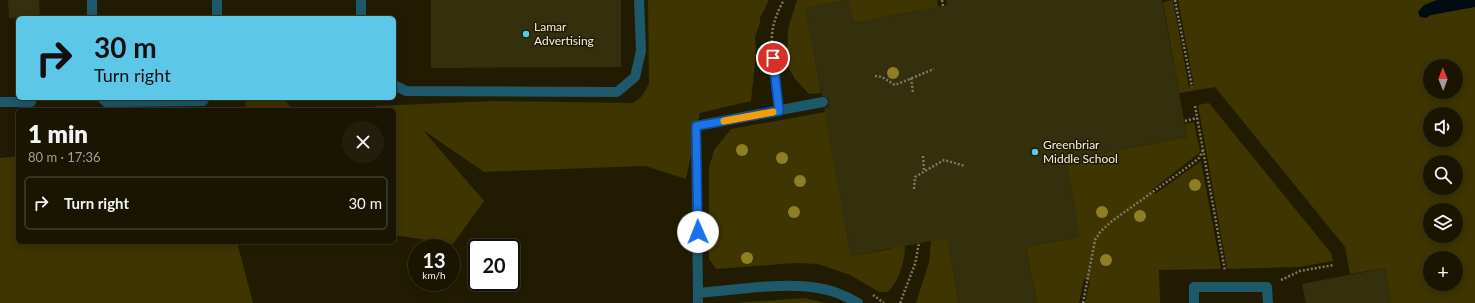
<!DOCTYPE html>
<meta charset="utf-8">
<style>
body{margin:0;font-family:Lato,sans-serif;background:#221e0b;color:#f1f3f6;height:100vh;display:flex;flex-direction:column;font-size:15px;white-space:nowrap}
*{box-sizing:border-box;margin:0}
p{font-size:13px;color:#9f9f99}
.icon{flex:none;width:22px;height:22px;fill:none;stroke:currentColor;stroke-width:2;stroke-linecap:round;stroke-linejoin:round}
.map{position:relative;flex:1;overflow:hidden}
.sheet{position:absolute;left:16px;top:108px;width:380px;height:136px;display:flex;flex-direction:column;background:#191501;border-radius:6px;box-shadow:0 2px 10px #0003,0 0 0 1px #373423}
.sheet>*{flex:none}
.hud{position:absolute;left:16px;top:16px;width:380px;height:84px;border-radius:6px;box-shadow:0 2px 10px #0003,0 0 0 1px #373423;background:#5dc7e8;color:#111;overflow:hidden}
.needle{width:26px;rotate:359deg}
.buttons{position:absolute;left:1423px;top:59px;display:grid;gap:8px}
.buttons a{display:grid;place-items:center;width:40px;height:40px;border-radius:50%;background:#191501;box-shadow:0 2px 10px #0003,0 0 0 1px #373423;font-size:20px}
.speed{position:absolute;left:408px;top:239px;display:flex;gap:8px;font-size:20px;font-weight:700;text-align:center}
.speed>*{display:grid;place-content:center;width:52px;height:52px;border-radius:50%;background:#191501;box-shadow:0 2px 10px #0003,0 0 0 1px #373423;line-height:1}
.speed small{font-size:10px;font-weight:400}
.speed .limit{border:2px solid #111;border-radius:6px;background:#fff;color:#111}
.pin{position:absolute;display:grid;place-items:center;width:34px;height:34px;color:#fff;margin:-17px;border:2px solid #fff;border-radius:50%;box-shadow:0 1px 4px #0007}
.me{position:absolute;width:44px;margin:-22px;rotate:359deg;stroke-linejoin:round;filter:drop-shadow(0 0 3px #0008)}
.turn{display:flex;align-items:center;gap:14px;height:84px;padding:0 12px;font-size:18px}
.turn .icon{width:52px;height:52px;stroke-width:2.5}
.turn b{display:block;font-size:28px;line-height:34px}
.round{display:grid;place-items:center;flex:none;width:42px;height:42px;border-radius:21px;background:#221e0b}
.headline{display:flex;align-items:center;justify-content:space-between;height:68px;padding:0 12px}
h1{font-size:24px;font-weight:800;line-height:30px}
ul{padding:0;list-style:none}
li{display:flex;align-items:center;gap:12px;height:54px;margin:0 8px 6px;padding:0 4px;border:2px solid #373423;border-radius:6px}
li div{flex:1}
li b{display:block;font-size:15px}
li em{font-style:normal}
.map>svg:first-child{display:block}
.green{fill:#3e3500;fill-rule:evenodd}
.water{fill:#000c11}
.building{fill:#342f0d}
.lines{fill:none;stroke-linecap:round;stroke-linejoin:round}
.path{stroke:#7c7862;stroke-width:2.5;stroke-dasharray:2 2;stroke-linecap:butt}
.service{stroke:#1d596b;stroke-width:10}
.tree{fill:#8e7e24}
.route-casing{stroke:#114b97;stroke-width:10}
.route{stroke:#1a73e8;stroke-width:7}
.slow{stroke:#f59e0b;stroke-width:7}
.poi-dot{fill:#5dc7e8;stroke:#211c01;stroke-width:1.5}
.labels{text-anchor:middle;stroke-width:3;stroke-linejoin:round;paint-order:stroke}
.poi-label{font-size:12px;fill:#f3f0df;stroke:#211c01;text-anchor:start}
</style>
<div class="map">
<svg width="1475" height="303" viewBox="0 0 1475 303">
<rect width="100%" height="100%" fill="#211c01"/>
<path class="green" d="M648,0h121l-9,18v5l-5,14 1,17 -5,47 -51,12 -14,66 -41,-13 -161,6 -61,-42 61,71 -31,43 -59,-9v-125h-25l7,-4 118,-5 139,2 9,-7 7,-12z
M797,0h140l1,7 -85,16 -5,-23 -42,8 15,85 -12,1 -14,-15 -12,-21 4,-1 1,-28z
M1173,0l16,87 5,-1 -16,-86h297v303h-84l-6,-35 -35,6 -5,-27 -130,-160 -36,6 -16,-91zM1430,66h26v26h-26zM1430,114h26v26h-26zM1430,162h26v26h-26zM1430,210h26v26h-26zM1430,258h26v26h-26z
M246,98h37l10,12h-48z
M1209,103l122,150 2,8 -34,6 -72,2 -29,-164z
M825,112l26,144 41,-7 -1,-11 14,8c0,15 -6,35 -17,46h-9l-29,-17 -32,-11 -23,-1 -79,6 -7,-10v-91l5,-18 17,-21z
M1194,122l6,29 -2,3 -46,36 3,4 46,-33 20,108 -62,1 1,33h-75l5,-22 -6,-2 -5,24h-42l-11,-56 49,-9 -4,-31 3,-2 -8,-45 121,-23 -2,-13z
M18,156v86h219l16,61h-253v-145z
M944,220l15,83h-43l13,-41 2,-21z
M805,298l20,5h-93z"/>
<path class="water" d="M1437,0h38v7l-44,8 -5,3 -6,-1 -2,-5 6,-7z"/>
<path class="building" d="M8,0h31l1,18h-31z
M431,0h190v67l-190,1z
M848,0l5,23 94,-18 -1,-5h216l25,137 -121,23 14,77 -54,10 11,56h-78l-12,-65 -96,18 -27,-148 4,-1 1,-6 -1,-3 -6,-2 -17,-88z
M1385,268l6,35h-85l-4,-19z"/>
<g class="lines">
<path class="path" d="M942,0l1,6
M1175,0l17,87
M772,42c-1,-15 5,-30 12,-42
M875,76l7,1 13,8 39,-16
M911,78l2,15
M1195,106l30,165
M1185,121l12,-3
M923,156l1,15
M914,189l1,-12 29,-17 21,6
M1281,280l19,-9 34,-6
M873,295l11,8
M900,303l15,-39 4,-21
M1083,303l12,-63 6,-9 11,-10 77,-55 10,-8 4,-8"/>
<path class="service" d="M92,0v18
M217,18v-18
M361,18v-18
M773,58l6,53
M394,85l12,6 211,1 18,-15 6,-26 -2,-51
M102,98l4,4 97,-1 2,-3
M0,102h31
M698,293l-2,-167 127,-24
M698,303v-10c39,-3 81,-11 120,-5 14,2 28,8 40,15
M1194,303v-16h73l1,16"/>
</g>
<g class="tree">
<circle cx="893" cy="73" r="6"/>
<circle cx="742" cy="150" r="6"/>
<circle cx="782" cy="158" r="6"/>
<circle cx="800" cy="181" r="6"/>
<circle cx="1195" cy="185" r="6"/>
<circle cx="794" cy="212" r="6"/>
<circle cx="1102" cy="212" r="6"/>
<circle cx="1140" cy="216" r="6"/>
<circle cx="747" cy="258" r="6"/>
<circle cx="1106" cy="260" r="6"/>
</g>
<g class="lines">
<defs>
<path id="route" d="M698,232l-2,-106 83,-15 -6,-53"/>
</defs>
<use href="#route" class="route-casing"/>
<use href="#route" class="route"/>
<path class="slow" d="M724,121l49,-9"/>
</g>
<g class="poi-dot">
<circle cx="526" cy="34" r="4"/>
<circle cx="1035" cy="152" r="4"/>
</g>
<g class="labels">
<g class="poi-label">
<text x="534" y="31">Lamar<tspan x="534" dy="14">Advertising</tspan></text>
<text x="1043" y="149">Greenbriar<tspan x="1043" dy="14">Middle School</tspan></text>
</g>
</g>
</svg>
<div class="buttons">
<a><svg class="needle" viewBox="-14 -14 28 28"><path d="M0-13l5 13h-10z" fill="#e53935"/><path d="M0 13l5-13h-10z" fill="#9f9f99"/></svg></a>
<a><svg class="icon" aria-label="sound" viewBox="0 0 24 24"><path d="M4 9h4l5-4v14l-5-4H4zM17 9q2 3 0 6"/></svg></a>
<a><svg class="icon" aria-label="search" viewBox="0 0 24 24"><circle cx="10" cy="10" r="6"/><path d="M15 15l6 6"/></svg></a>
<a><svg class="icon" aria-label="layers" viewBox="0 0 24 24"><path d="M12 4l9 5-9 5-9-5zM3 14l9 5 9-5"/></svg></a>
<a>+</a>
</div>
<div class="speed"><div>13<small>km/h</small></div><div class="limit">20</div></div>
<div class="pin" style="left:773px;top:58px;background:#d93025"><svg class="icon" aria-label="arrive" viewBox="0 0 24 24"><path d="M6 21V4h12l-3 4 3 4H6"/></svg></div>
<svg class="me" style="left:698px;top:232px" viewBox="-20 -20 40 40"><circle r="19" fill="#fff"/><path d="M0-13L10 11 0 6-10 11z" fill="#1a73e8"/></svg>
<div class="hud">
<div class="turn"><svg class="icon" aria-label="right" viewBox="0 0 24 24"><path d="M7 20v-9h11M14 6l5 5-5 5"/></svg><div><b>30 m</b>Turn right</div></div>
</div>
<section class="sheet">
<div class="headline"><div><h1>1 min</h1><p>80 m · 17:36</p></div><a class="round"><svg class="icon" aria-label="close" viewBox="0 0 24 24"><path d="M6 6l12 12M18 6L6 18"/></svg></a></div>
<ul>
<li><svg class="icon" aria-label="right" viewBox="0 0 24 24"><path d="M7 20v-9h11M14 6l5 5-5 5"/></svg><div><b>Turn right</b></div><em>30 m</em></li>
</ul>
</section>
</div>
